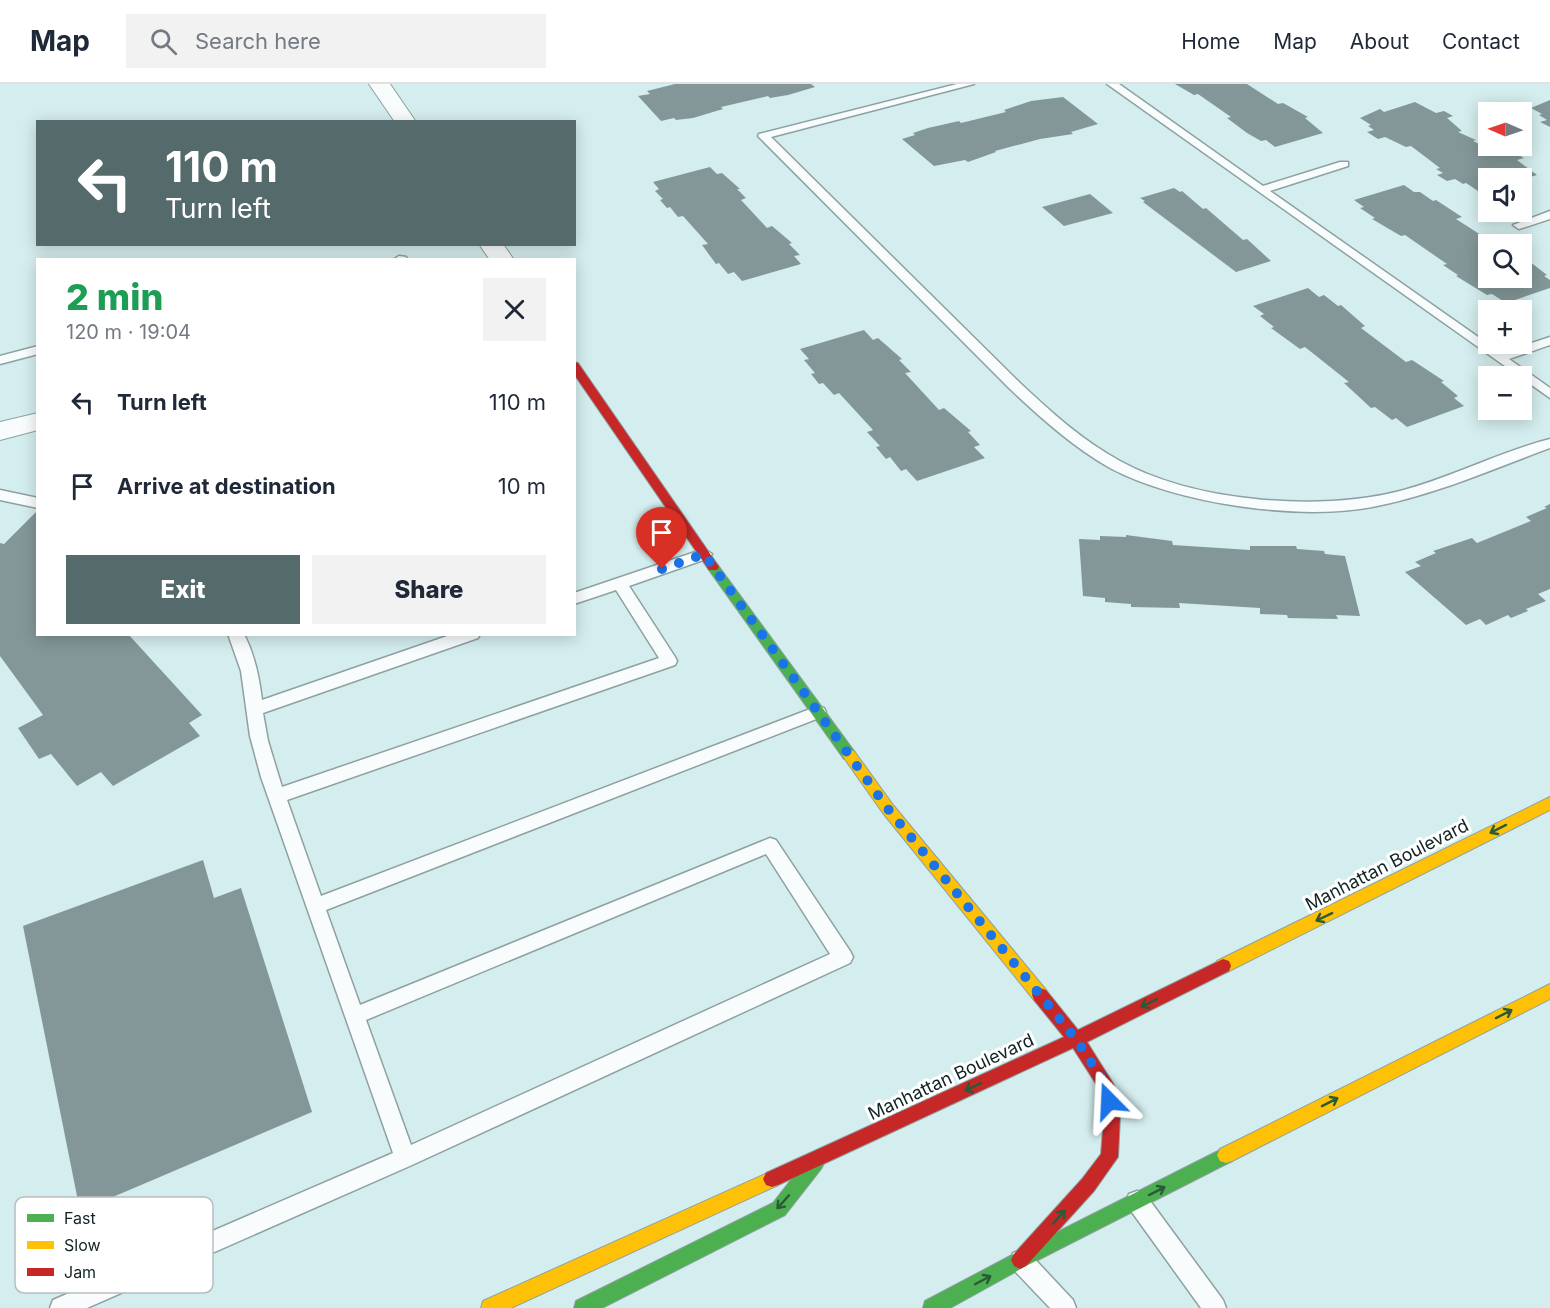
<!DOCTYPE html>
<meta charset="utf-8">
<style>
body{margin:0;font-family:Inter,sans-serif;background:#f2f2f3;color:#1f2937;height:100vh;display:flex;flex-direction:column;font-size:22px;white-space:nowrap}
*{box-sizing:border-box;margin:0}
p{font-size:20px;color:#747a83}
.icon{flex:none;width:33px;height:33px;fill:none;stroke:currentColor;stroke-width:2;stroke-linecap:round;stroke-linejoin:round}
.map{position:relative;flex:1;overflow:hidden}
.drawer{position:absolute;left:36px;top:174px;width:540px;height:378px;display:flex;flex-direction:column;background:#fff;border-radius:0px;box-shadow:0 3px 15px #0003}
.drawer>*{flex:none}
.top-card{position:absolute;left:36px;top:36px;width:540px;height:126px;border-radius:0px;box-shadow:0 3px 15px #0003;background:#556a6b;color:#fff;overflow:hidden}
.needle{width:39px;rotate:272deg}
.buttons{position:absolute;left:1478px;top:18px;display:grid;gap:12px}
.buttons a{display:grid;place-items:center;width:54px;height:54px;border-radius:0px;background:#fff;box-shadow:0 3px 15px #0003;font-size:30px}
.pin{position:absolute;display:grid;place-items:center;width:51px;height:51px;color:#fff;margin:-62px -26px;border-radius:50% 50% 50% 0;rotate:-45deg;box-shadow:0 0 6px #0007}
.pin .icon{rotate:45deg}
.me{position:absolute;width:66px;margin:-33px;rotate:339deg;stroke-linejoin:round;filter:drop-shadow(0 0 4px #0008)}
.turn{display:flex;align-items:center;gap:21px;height:126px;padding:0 30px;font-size:27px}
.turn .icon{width:78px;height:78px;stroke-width:2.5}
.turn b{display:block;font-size:42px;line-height:51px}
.round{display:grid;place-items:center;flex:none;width:63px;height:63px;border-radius:0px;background:#f2f2f3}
.head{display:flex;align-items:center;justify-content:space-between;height:102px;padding:0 30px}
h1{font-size:36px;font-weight:800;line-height:45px;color:#1e9e55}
.button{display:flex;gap:12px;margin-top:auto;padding:12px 30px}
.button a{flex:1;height:69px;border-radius:0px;background:#556a6b;color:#fff;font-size:24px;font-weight:800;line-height:69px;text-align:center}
.button a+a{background:#f2f2f3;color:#1f2937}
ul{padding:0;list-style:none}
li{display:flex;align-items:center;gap:18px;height:84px;padding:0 30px}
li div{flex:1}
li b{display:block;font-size:22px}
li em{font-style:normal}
header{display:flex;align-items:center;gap:36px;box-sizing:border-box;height:84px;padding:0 30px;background:#fff;border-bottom:2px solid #e0e1e3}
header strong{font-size:28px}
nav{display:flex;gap:33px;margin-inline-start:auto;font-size:21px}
.search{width:420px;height:54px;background:#f2f2f3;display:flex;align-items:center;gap:15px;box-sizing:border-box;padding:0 21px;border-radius:0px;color:#747a83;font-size:22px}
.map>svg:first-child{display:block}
.building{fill:#849798}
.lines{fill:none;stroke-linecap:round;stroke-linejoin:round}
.lane-casing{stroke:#8ea1a2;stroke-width:3}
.street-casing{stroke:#8ea1a2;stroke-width:2}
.fast-casing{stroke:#8ea1a2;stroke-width:2}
.slow-casing{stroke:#8ea1a2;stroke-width:2}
.jam-casing{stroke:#8ea1a2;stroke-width:2}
.lane{fill:#f9fcfc;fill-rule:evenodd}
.street{fill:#f9fcfc;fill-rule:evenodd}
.fast{fill:#4caf50;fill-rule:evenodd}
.slow{fill:#ffc107;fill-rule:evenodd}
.jam{fill:#c62828;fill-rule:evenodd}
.oneway{stroke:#295b36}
.route{stroke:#1a73e8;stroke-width:10;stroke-dasharray:0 18}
.labels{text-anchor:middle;stroke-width:6;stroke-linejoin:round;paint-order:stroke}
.near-street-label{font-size:18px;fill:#112324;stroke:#fff}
.key{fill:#fff;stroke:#b8bdbd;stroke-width:1.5}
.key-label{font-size:16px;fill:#112324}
</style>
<header>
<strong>Map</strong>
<div class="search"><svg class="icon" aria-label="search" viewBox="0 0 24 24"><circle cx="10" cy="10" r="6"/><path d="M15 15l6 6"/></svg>Search here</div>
<nav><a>Home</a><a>Map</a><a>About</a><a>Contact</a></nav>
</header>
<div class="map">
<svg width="1550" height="1224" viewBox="0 0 1550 1224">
<rect width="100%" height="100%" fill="#d4edee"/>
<path class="building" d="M675,0h136l4,3 -27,8 -18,3 -2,-2 -47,11 2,2 -30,9 -17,2 -2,-2 -13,3 -23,-25 12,-2 -3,-3z
M1175,0h72l31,20 5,-1 25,14 -3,1 18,15 -48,14 -9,-7 -5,1 -14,-8 -20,-15 4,-1 -33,-23 -4,1z
M1063,13l35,27 -27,8 2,2 -33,5 -45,12 1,1 -28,10 -3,-2 -31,6 -32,-27 13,-4 -2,-2 15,-5 31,-7 2,2 45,-11 -2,-2 27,-9z
M1550,16v27l-10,-5 7,-2 -8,-5 3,-1 -11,-6z
M1415,18l21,11 8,-2 9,5 -6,2 15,13 -4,1 18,8 -3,1 6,3 4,-1 23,11 7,-2 11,6 -7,2 20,15 -16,5 -33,-2v12l-7,3 -15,-10 -3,1 -8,-5 -8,2 -10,-6 6,-2 -7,-4 4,-1 -29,-22 -5,1 -21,-10 -7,2 -11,-7 7,-2 -6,-4 3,-1 -11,-7 20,-9 4,3z
M710,83l7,7 5,-1 18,16h-3l9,9 -5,2 26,28 5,-2 20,17 -3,1 11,11 -6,1 7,8 -59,17 -8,-9 -6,2 -9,-11 -3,1 -14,-19 6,-1 -25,-28 -5,1 -8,-10 -3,1 -7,-8 3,-1 -8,-8 4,-2 -6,-7z
M1404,101l10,7h6l13,9 3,-1 26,17 -6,2 39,25h-7v34h33v-23l26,20 -3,1 6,4v8l-44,15 -14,-9 -5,1 -31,-19 2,-1 -15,-10 4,-1 -42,-29 -4,1 -29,-17 3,-1 -15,-10 4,-1 -10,-7z
M1174,104l6,4 2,-1 21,18 3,-1 37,32 4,-1 24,22 -35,11 -93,-70 2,-1 -5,-3z
M1090,110l23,19 -49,13 -22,-19z
M1308,204l11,9 5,-2 14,11 3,-1 24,21 -4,2 45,34 6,-2 32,21 -3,1 17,14 -4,2 10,8 -57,21 -11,-9 -4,2 -17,-13 -4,1 -27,-25 5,-1 -44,-35 -5,2 -29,-21 3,-1 -14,-11 4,-2 -11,-8z
M864,246l9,10 5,-2 24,21 -3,1 12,12 -6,1 34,37 5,-2 27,23 -3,1 12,13 -6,2 11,11 -68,23 -11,-12 -5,2 -11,-14 -4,2 -10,-12 4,-1 -13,-14 6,-2 -34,-37 -5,2 -11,-12 -4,1 -8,-10 4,-1 -11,-13 5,-1 -9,-10z
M1550,420v85l-12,5 8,7 -20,8 2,2 -17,7 -3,-3 -22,10 -6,-6 -14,6 -61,-53 16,-6 -6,-4 21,-9 -3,-2 39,-13 5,5 54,-22 -5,-4 21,-9 -3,-1z
M38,426v124h90l74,81 -13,8 11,13 -87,50 -12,-14 -24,14 -26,-32 -12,5 -21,-31 25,-13 -43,-59v-113l4,1z
M1126,451l46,6 1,4 77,5v-4h46l1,3 27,2 1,3 20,2 15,60 -24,-1 2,4 -50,-1 -1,-3 -27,-1v-6l-81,-5 1,5 -49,-1v-3l-26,-2v-4l-22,-2 -4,-57 21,1v-4l26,1z
M203,776l11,38 27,-10 71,224 -232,99 -57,-285z"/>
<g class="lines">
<defs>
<path id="lane" d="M957,0h17l-203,53 249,246c31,29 63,58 100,78 74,41 199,51 280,30 51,-13 99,-39 150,-52v9c-57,21 -113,46 -173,58 -74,16 -200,-2 -267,-38 -37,-21 -69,-50 -100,-79l-252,-253 1,-2z
M1107,0h12l144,102 77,-24h8v4l-78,25 231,162 49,-16v8l-41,14 41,29v10z
M1550,127v8l-31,10 -6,-4z
M399,172l7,1 2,3h-15z
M38,262v8l-38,10v-8z
M0,406l38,8v10l-38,-8z
M704,465l8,5 -3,4 -80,28 46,71 2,4 -2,4 -388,135 34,96 497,-190 6,2 2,4 -2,4 -498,194 34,95 410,-167 6,2 74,111 3,6 -3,6 -438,202 -325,143h-37l3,-8 340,-147 -132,-376 -11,-41 -9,-65 -13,-37h16c11,22 15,43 18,66l191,-66h27l-2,4 -215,75 5,28 14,46 377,-129 -43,-68 -42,14v-11zM766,770l64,100 -419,191 -45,-125z
M1137,1107l8,3 78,106 3,8h-25l-72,-100 -3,-7 3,-7z
M1021,1166l8,3 44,47 3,8h-26l-37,-39 -3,-8 3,-8z"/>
<path id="street" d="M369,0h21l26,38h-21z
M479,160h24l11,16h-24z
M38,329v17l-38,10v-18z"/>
<path id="fast" d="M713,479l4,1 137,187 2,4 -2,4h-10l-135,-189 -2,-3 2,-3z
M1226,1063l6,2 3,6 -3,6 -206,105 -76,42h-27l2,-7 89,-47z
M815,1071l6,2 3,6 -3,6 -36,46 -183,93h-28l2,-7 197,-98 36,-46z"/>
<path id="slow" d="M849,666l5,1 39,54 153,185 2,5 -2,5 -6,2 -6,-2 -151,-187 -41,-58 2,-4z
M1550,713v13l-321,161 -6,2 -6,-2 -2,-5 2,-5z
M1550,900v15l-318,162 -6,2 -6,-2 -3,-6 3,-6z
M772,1087l6,2 3,6 -3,6 -267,123h-30l2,-7z"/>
<path id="jam" d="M574,278l4,1 139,201 2,3 -2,3h-8l-135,-196z
M1223,875l6,2 2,5 -2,5 -142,71 27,43 6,32 -2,40 -24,34 -68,75 -6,3 -6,-3 -3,-6 3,-6 68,-75 19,-25 3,-37 -6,-30 -25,-39 -295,137 -6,2 -6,-2 -3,-6 3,-6 298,-136 -30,-37 -2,-5 2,-5 6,-2 6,2 32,40z"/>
</defs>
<use href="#lane" class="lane-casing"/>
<use href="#street" class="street-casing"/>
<use href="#fast" class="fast-casing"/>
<use href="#slow" class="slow-casing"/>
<use href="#jam" class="jam-casing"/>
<use href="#lane" class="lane"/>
<use href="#street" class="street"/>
<use href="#fast" class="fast"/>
<use href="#slow" class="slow"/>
<use href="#jam" class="jam"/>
</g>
<defs><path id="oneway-shaft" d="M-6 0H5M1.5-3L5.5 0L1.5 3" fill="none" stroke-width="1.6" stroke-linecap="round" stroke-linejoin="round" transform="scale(1.5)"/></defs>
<g class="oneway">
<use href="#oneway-shaft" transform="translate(1498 745) rotate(153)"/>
<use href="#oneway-shaft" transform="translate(1324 833) rotate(154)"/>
<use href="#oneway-shaft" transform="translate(1149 919) rotate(154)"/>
<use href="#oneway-shaft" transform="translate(1504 930) rotate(-27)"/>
<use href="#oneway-shaft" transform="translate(973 1003) rotate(155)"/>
<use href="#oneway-shaft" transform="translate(1330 1018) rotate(-27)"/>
<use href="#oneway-shaft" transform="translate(1157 1107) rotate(-27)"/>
<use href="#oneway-shaft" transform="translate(783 1118) rotate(132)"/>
<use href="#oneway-shaft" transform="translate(1059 1133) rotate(-48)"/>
<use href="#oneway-shaft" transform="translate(983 1196) rotate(-28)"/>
</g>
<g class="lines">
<path class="route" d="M662,485l42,-15 184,255 188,230 30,46 3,16"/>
</g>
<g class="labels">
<g class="near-street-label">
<text transform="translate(1387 781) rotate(-27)" y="6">Manhattan Boulevard</text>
<text transform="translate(951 993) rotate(-25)" y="6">Manhattan Boulevard</text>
</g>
</g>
<rect x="15" y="1113" width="198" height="96" rx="9" class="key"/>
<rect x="27" y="1130" width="27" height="8" fill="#4caf50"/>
<rect x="27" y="1157" width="27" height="8" fill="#ffc107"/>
<rect x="27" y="1184" width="27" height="8" fill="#c62828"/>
<g class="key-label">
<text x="64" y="1140">Fast</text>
<text x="64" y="1167">Slow</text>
<text x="64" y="1194">Jam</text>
</g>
</svg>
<div class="buttons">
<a><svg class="needle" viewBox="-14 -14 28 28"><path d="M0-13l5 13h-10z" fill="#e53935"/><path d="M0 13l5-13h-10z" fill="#747a83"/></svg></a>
<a><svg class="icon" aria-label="sound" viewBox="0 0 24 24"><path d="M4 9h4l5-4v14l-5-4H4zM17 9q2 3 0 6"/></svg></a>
<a><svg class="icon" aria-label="search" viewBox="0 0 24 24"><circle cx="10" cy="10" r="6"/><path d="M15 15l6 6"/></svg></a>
<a>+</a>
<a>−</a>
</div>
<div class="pin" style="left:662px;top:485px;background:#d93025"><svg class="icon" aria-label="arrive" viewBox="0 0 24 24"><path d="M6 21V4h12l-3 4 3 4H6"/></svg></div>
<svg class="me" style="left:1109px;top:1017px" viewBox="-20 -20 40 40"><path d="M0-17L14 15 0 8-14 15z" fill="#1a73e8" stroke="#fff" stroke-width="4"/></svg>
<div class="top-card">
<div class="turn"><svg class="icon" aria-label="left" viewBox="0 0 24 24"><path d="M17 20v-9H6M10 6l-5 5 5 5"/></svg><div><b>110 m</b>Turn left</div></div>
</div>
<section class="drawer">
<div class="head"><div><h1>2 min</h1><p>120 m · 19:04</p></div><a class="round"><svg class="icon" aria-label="close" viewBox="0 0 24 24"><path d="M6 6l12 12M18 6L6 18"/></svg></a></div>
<ul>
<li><svg class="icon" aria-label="left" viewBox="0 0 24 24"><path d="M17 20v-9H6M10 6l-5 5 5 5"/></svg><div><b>Turn left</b></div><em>110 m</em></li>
<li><svg class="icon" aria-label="arrive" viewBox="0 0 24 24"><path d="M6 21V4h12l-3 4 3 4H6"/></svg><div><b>Arrive at destination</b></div><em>10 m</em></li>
</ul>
<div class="button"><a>Exit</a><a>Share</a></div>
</section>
</div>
